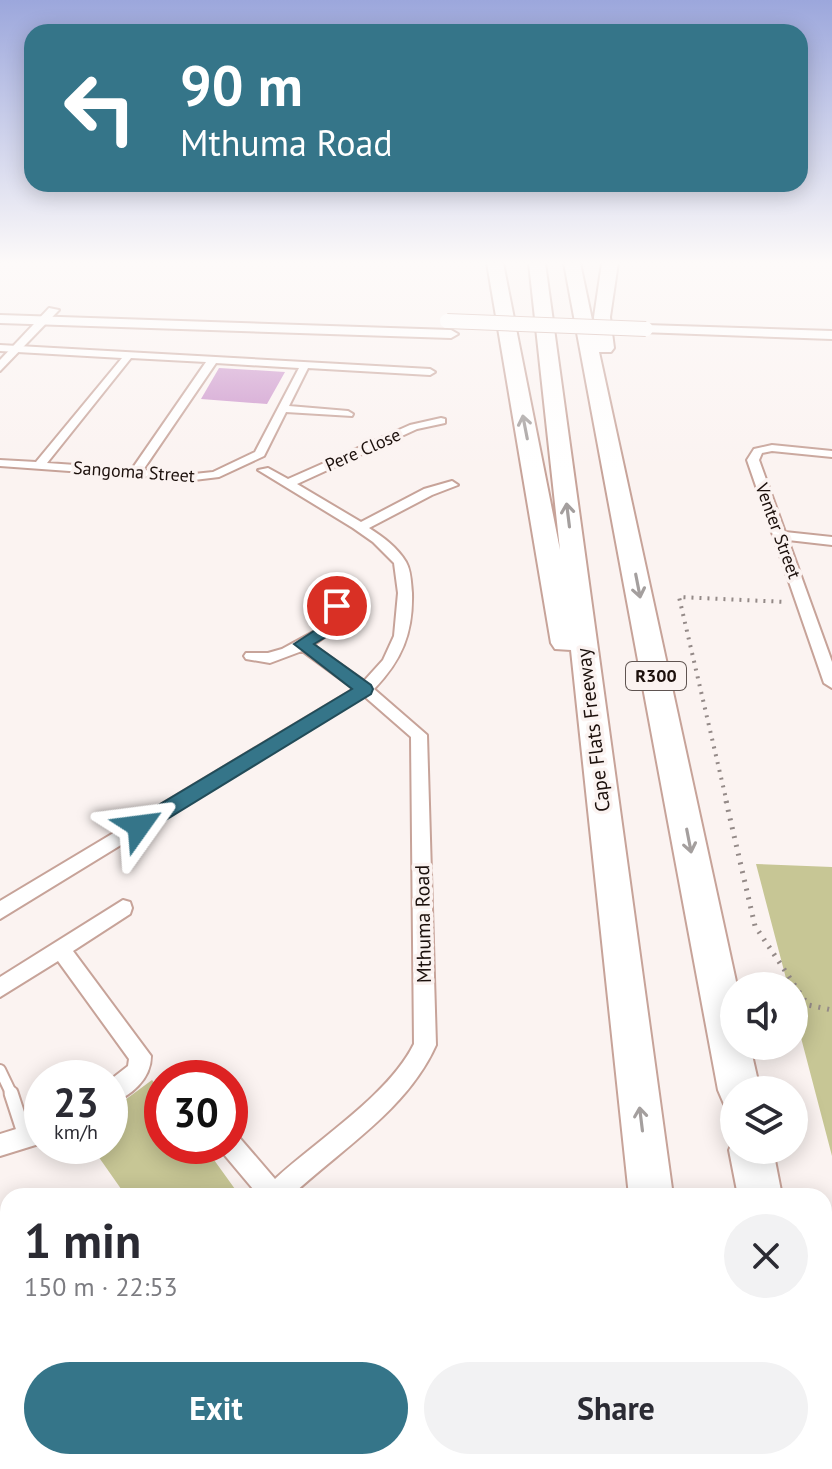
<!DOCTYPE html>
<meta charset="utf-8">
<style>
body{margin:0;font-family:"PT Sans",sans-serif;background:#f2f2f3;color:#2b2b33;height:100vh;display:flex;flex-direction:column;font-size:30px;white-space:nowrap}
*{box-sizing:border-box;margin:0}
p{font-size:26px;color:#7c7c81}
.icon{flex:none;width:44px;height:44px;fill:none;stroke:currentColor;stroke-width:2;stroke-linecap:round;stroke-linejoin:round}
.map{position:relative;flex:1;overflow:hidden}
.side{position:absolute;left:0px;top:1188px;width:832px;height:282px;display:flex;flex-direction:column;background:#fff;border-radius:24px 24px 0 0;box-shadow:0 4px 20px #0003}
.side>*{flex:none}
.top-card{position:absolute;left:24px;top:24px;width:784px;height:168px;border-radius:24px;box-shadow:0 4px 20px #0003;background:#357589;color:#fff;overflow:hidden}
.controls{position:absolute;left:720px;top:972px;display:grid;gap:16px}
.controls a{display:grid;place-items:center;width:88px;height:88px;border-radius:50%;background:#fff;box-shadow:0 4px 20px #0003;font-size:40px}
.speed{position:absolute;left:24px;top:1060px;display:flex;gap:16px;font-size:40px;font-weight:700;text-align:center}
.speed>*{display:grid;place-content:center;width:104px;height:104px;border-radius:50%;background:#fff;box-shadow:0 4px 20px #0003;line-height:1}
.speed small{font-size:20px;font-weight:400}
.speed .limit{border:12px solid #d22;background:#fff;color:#111}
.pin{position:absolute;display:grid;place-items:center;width:68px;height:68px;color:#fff;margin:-34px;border:4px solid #fff;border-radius:50%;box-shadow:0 2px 8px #0007}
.me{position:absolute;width:88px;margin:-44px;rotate:59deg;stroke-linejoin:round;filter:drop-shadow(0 0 6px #0008)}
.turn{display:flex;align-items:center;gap:28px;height:168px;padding:0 24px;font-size:36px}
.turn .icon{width:104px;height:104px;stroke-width:2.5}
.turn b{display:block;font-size:56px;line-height:68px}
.round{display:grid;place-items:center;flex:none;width:84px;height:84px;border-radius:42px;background:#f2f2f3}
.headline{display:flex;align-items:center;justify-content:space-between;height:136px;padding:0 24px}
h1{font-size:48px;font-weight:700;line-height:60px}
.primary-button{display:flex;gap:16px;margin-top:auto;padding:16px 24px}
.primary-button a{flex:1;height:92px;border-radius:48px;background:#357589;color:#fff;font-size:32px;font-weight:700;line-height:92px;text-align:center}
.primary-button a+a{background:#f2f2f3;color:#2b2b33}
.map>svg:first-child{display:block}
.green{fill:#c7c695}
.water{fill:#cb93cb}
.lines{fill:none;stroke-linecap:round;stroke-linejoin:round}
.service-far1-casing{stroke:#c7a399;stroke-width:14}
.service-casing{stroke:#c7a399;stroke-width:17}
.minor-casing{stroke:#c7a399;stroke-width:4}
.tertiary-casing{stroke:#c7a399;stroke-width:4}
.secondary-casing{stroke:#c7a399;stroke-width:4}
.motorway-casing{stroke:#c7a399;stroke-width:4}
.path-far1{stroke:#948a88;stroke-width:4;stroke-dasharray:2 6;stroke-linecap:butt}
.path{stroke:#948a88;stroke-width:5;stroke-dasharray:2 7;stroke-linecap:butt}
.service-far1{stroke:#fff;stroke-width:10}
.service{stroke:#fff;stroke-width:13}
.minor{fill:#fff;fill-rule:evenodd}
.tertiary{fill:#fff;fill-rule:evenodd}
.secondary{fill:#fff;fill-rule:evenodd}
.motorway{fill:#fff;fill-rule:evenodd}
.secondary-bridge-casing{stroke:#c7a399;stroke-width:16;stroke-linecap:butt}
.secondary-bridge{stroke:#fff;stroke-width:14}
.oneway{stroke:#a49f9e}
.route{fill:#357589;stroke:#224c59;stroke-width:2}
.labels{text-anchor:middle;stroke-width:7;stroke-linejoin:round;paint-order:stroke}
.far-street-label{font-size:18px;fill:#1c100c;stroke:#fbf3f1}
.shield{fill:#fbf3f1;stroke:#5f5451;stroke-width:2}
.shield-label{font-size:18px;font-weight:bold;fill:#1c100c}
.street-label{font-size:20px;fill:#1c100c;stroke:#fbf3f1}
</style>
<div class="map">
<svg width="832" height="1469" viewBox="0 0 832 1469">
<rect width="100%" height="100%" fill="#fbf3f1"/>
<path class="green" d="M756,864l76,3v289l-38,-145v-25h-6z
M152,1080l10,12v54h42l36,50h-114l-35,-50h19v-35z"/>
<path class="water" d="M219,368l66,4 -18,32 -66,-5z"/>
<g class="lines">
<defs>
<path id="service-far1" d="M0,1070l12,25"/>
<path id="service" d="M11,1093l14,43"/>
<path id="minor" d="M0,345l430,24 5,3 -5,3 -122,-7 -19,38 59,5 5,3 -1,2 -66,-4 -22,44 -45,21 -25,3 -194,-14v-6l36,2 86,-104 -122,-7zM131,358l75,4 -74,107 -85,-6zM216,363l83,5 -44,84 -42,20 -19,2 -51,-4z
M441,418l4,1v4l-28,6 -120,55 64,38 63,-33 28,-8 6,4 -26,10 -63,33c14,9 28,19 37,34 5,9 5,20 6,31 1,40 -10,67 -38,96l53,46 9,310c-29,65 -95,104 -145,151h-32l-37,-44 -3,-6h11v-13l8,3 37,43c42,-39 114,-84 139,-135l-3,-307 -47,-41 -364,223v-18l354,-212 -52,-38 -32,12 -24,-4 -2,-3 2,-3h22l14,-4 33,-18 17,-13 2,-3 -4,-9 7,-4 5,1 6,12 -14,15 -21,15 51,36 19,-21 11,-24 4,-43 -4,-30 -21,-21 -20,-14 -95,-58 10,-2 20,11 122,-54z
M772,445l60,6v6l-60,-6 -10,2 -3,7 26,72 47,5v8l-44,-5 44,122v26l-8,-5 -77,-223 7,-11z
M123,900l7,2 2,6 -2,6 -57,37 78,105c0,24 -21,40 -41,48v-24l18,-14 1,-7 -71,-98 -58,36v-20z
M42,1121v22l-42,13v-22z
M211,1462h28l-1,7h-28z
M422,1462h28v7h-28z"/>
<path id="tertiary" d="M49,308l10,2 -59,61v-11z"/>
<path id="secondary" d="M0,315l451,15 7,4 -7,4 -451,-15z
M646,325l186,6v8l-191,-7 -2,-3z"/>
<path id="motorway" d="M487,263h16l57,287 -31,-287h16l128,933h-44l-58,-546 -16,-1 -4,-6z
M564,263h16l15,71 -1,-17 8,-54h16l-8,54 4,31 -3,4h-12l138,634h-3v60h16l10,44h-26v18l-10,-4 -6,-14z
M734,1139v11h39l9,46h-44l-9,-46z
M824,1440l8,4v25h-44l-2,-7h38z
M657,1462h54l1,7h-54z"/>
</defs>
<use href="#service-far1" class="service-far1-casing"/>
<use href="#service" class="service-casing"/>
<use href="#minor" class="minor-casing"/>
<use href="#tertiary" class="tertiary-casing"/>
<use href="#secondary" class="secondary-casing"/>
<use href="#motorway" class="motorway-casing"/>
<path class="path-far1" d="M727,803l-48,-206 108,5"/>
<path class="path" d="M726,801l29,125 53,79 24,5"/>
<use href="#service-far1" class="service-far1"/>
<use href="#service" class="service"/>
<use href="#minor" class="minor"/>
<use href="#tertiary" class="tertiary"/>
<use href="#secondary" class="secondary"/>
<use href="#motorway" class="motorway"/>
<defs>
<path id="secondary-bridge" d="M447,321l199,8"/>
</defs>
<use href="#secondary-bridge" class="secondary-bridge-casing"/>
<use href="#secondary-bridge" class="secondary-bridge"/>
</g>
<defs><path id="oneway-shaft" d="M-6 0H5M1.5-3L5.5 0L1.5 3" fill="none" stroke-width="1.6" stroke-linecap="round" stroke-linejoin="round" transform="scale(2)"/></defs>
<g class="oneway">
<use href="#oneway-shaft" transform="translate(525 427) rotate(-101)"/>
<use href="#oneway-shaft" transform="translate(568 515) rotate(-97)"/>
<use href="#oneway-shaft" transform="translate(638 586) rotate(79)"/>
<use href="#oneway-shaft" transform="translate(689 841) rotate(79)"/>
<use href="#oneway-shaft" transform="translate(641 1119) rotate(-97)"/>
</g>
<linearGradient id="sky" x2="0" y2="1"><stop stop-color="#9ca7dc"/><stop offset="0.56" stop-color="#fdfaf9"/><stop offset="1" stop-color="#fdfaf9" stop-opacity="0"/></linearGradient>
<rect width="832" height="469" fill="url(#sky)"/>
<path class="route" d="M337,601l6,2 6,12 -8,13 -27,16 57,41 2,4 -2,5 -225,138h-14l-3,-6 3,-5 220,-132 -58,-45 35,-23 4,-6 -4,-9z"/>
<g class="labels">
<g class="far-street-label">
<text transform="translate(363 450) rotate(-24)" y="6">Pere Close</text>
<text transform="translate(134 472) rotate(4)" y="6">Sangoma Street</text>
<text transform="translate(778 531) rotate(70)" y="6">Venter Street</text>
</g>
<rect class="shield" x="626" y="662" width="60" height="28" rx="6"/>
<g class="shield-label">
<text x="656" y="682">R300</text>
</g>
<g class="street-label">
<text transform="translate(593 730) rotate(-97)" y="7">Cape Flats Freeway</text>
<text transform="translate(423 924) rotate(-91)" y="7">Mthuma Road</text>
</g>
</g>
</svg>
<div class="controls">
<a><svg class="icon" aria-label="sound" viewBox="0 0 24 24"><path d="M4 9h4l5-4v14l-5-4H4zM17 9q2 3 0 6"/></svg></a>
<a><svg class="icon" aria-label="layers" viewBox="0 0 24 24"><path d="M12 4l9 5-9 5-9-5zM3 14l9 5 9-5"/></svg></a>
</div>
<div class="speed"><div>23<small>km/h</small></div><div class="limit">30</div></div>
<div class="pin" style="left:337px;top:606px;background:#d93025"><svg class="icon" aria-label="arrive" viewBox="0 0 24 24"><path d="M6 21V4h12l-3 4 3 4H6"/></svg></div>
<svg class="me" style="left:139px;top:826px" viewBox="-20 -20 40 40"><path d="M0-17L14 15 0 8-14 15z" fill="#357589" stroke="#fff" stroke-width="4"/></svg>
<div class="top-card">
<div class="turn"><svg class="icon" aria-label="left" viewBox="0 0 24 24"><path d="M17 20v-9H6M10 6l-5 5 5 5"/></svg><div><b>90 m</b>Mthuma Road</div></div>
</div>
<section class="side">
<div class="headline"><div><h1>1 min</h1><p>150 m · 22:53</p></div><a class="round"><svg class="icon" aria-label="close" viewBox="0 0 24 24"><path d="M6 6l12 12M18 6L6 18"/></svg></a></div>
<div class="primary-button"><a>Exit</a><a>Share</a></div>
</section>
</div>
